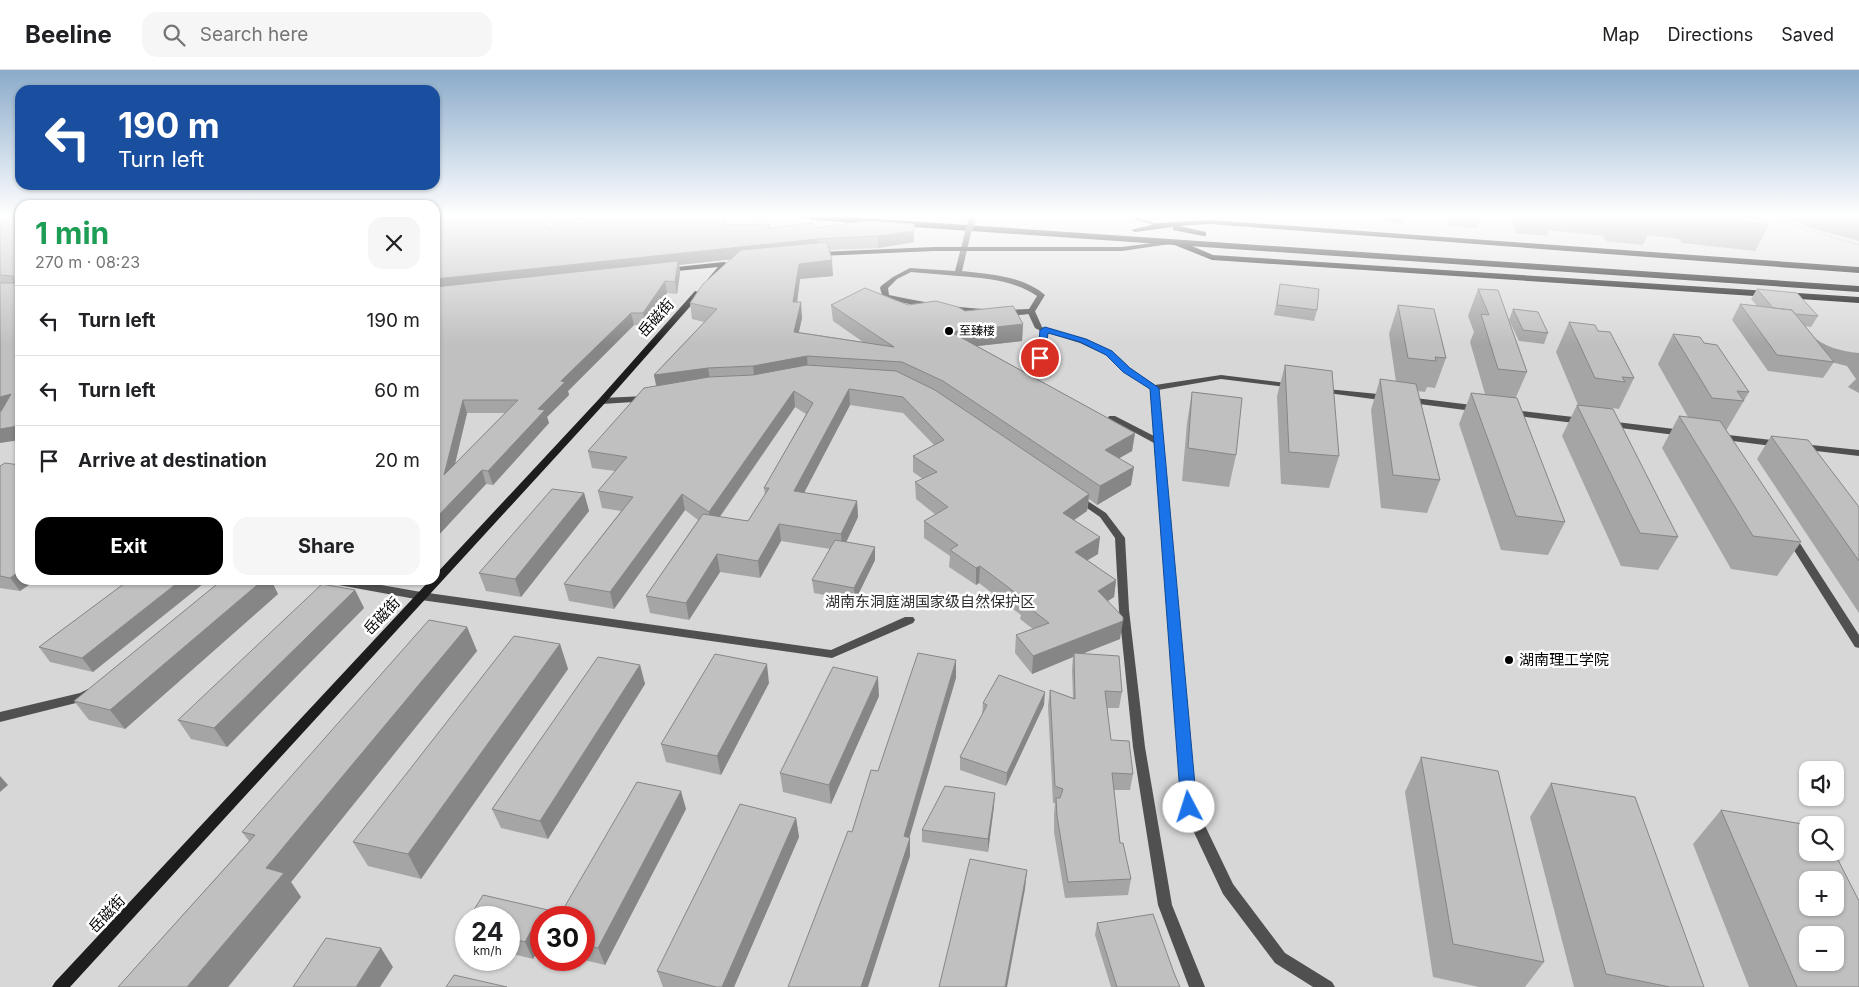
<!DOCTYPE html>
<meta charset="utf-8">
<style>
body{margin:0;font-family:Inter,"Noto Sans SC",sans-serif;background:#f6f6f6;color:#202124;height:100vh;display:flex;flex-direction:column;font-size:19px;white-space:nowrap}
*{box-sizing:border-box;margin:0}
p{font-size:16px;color:#757577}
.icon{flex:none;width:28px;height:28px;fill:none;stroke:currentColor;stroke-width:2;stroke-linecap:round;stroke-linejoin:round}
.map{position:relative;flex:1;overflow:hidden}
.drawer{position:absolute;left:15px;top:130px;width:425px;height:385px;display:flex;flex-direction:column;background:#fff;border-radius:15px;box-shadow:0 1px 4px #0004}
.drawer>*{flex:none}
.guide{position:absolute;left:15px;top:15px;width:425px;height:105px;border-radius:15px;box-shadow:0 1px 4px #0004;background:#1a4fa0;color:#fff;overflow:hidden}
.controls{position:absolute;left:1799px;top:691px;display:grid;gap:10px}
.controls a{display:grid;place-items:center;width:45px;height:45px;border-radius:10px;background:#fff;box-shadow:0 1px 4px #0004;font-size:25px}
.speed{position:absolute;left:455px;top:836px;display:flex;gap:10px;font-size:25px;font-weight:700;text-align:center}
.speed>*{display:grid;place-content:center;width:65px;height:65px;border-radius:50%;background:#fff;box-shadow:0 1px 4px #0004;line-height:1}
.speed small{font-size:12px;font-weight:400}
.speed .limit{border:8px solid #d22;background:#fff;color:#111}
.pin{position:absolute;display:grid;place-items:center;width:42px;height:42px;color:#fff;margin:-21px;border:2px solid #fff;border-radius:50%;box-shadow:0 1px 5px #0007}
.me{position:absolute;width:55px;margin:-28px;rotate:355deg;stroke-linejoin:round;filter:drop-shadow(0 0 4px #0008)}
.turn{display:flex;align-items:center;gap:18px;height:105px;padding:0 20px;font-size:22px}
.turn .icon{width:65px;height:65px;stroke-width:2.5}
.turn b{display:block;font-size:35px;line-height:42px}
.round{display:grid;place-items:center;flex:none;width:52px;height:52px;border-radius:15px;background:#f6f6f6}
.summary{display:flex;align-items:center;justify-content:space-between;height:85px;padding:0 20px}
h1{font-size:30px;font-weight:700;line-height:38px;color:#1e9e55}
.action{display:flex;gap:10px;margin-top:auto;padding:10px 20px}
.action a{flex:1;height:58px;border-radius:15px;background:#000;color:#fff;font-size:20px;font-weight:700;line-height:58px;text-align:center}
.action a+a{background:#f6f6f6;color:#202124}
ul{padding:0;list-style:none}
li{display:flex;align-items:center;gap:15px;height:70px;padding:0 20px;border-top:1px solid #e0e0e0}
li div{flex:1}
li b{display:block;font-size:19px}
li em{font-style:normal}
header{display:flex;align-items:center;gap:30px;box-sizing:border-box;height:70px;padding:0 25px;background:#fff;border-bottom:1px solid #e0e0e0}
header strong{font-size:24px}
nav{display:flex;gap:28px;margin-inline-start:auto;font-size:18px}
.search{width:350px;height:45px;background:#f6f6f6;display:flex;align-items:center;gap:12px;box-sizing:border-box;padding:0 18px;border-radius:15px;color:#757577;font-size:19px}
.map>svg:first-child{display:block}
.green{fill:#d7d7d7;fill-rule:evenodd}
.water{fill:#9e9e9e}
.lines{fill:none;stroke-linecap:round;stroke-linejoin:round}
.primary-casing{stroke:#dbdbdb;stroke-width:2}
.highway-casing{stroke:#dbdbdb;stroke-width:2}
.path{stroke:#727272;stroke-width:2;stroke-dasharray:0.5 2;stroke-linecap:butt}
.lane{fill:#505050;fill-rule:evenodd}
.street{fill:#505050;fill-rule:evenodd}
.secondary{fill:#1d1d1d;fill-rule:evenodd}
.primary{fill:#000;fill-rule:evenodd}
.highway{fill:#000;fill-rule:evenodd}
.lane-bridge{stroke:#505050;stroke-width:7}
.wall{fill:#a5a5a5;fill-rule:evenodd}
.shaded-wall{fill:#868686}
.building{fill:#c0c0c0;stroke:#868686;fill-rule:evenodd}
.route{fill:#1a73e8;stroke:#114b97}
.poi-dot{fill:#000;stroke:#fff;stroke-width:2}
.labels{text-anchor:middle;stroke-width:5;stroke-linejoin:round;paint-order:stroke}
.far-poi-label{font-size:12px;fill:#000;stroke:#fff;text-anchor:start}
.street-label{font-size:15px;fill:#000;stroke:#fff}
.park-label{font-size:15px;fill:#2e2e2e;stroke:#fff}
.poi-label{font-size:15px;fill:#000;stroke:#fff;text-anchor:start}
</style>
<header>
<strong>Beeline</strong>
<div class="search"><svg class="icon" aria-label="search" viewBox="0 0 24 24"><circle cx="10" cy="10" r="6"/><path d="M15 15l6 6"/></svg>Search here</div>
<nav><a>Map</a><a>Directions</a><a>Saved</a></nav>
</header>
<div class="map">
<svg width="1859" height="917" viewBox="0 0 1859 917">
<rect width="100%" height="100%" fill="#fff"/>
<path class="green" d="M0,147h20v363h415v-363h1424v770h-1859zM1808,700h27v28h-27zM1808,755h27v27h-27zM1808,810h27v28h-27zM466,848h43v42h-43zM541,848h43v42h-43zM1808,865h27v27h-27z"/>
<path class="water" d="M1782,147h77v24l-47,-13z
M1810,264c14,13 30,17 49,19v40l-11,-6 8,-8 -9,-13 -28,-7z"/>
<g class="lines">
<defs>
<path id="primary" d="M1210,150l649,47v6l-649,-49 -31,2 27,6v4h-3l-30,-6v-3l-38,5 -4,-2 28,-7z
M1172,170h6l35,15 646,42v6l-647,-43 -40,-16z"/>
<path id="highway" d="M807,147h42l1010,69v6l-1047,-72z"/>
</defs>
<use href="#primary" class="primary-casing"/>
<use href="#highway" class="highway-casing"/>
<path class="path" d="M1767,147l92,28"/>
<path class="lane" d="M969,157l3,2 -10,42c26,3 62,5 83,24l-11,18c-48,9 -105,-4 -151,-15l-3,-10 1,-2 12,-9 17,-9 45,3 11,-42zM911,202c16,1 32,3 47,4 27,2 55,4 79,20l-8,13c-48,3 -94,-4 -140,-14l-1,-7 9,-9z"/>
<path class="street" d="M1128,147h9l25,8 -3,2z
M1028,239h6l8,18 44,12 26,12 18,17 25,17 66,-10 73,9 4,2 -4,2 -73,-9 -63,11 38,417 37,77 52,69 47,29 3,5h-22l-38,-24 -52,-69 -41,-87 -28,-364 -46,-25 1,-2h6l39,20 -4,-47 -26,-17 -18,-17 -26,-12 -32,-10 -4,25 -1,2h-6l-1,-2 5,-27 -6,-3 -8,-17z
M1317,318l71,7 4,3 -4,3 -68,-9 -4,-2z
M646,326l3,1v4l-47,3 -4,-3 4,-3z
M1407,327l73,9 4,3 -4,3 -76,-10 -1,-2z
M1512,340l70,8 4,3 -4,3 -73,-9 -1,-2z
M1608,351l75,9 4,3 -4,3 -78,-10 -1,-2 1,-2z
M1720,364l60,7 4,3 -4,3 -63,-8 -1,-2 1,-2z
M1802,374l57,6v6l-60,-7 -2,-2 2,-2z
M1077,424l29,19 19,25 4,72 16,137 27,158 33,82h-16l-31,-82 -25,-158 -14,-137 -4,-72 -15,-21 -26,-18 -2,-2 2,-2z
M1790,463l4,1 65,101v13l-4,-1 -70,-111z
M328,510h25l68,12 410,58 74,-33h8l2,3 -2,3 -81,35 -411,-58 -88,-16z
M88,619l4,2 2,3 -6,6 -88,22v-10l80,-19z"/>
<path class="secondary" d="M1175,170l2,1v2l-55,8h-188l-115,5 -3,-2 3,-2 115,-5h188z
M724,192l6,2 -4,2 -14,15 -2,1 -3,-2 11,-13 -51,5 -3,-2 3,-2z
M695,221l7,2 -97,110 -535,584h-18l3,-5 375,-402h5v-5l164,-176z"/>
<use href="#primary" class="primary"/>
<use href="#highway" class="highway"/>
<path class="lane-bridge" d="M969,159l4,-12"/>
</g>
<path class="wall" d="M0,147h20v223l-19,-29h-1z
M435,147l115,13 176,-11 1,6 42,-1 1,4h45l52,-7 47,21 -36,6 -49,2 4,26 -33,3 -3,23 5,16 -3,14 64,10 -30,-21 -2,-16h77l57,6 58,13 -1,17 -45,5 158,87 -3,18 -13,7 12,27 -34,20 -8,-6 -2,12 -13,9 24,34 -11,6 29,20 -2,17 -7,4 13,38 -38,15 40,38 -3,16h-12l4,32 22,34 -3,16h-16l6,53 11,36 -3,16 -63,3 -11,-66v-18l1,-11h-2l-5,-97 2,-16 23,8 -1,-28 1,-13 -41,17 -17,-21 1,-18 17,-6 -13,-10 1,-4 -42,-32 -3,2 -27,-18 1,-11 -26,-18v-17l12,-6 -20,-16 -1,-17 8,-3 -10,-7v-16l21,-11 -31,-32 -53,-8 -46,88 53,8 1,16 -12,25 29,18 -20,41 -41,-8 -2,-13 18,-31 -49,-8 -21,37 -40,-6 -31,48 -39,-7 -4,-17 52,-76 -13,-10 -71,99 -45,-8 -5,-17 57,-73 -19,-3 -4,-17 17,-20 -23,-3 -4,-17 68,-65 -2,-11 50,-53 -12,-3 -2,-16 41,-44 -52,6 1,8 -3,21 -10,-1 -22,32h-11l-66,66 1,4 -22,22 2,6 -56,62 -7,-1 -51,55zM795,337l11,7 -42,74 1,7 -17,26 -28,-4zM467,343h38l-50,51z
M1383,147h22l-2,7 -20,-2z
M1447,147h34l-4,11 -28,-2z
M1510,147h253l6,8 -14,26 -73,-8 -3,-4 -31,-4 -5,10 -37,-4 -3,-5 -54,-6 -2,6 -31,-3z
M1280,214l37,26 -3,11 -40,-6z
M1478,219l49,83 -11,25 49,125 -17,33 -47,-5 -42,-126 12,-31 14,1 -15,-52 4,-10 -6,-16z
M1757,219l61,27 -7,11 -6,-1 29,36 -11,16 -55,-7 -36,-51 8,-16 17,2 -6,-7z
M1398,235l48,53 -11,30 -8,-1 -2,5 -8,-1 23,89 -13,33 -46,-5 -10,-98 9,-31 16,3 -7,-48z
M1513,239l35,24 -4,11 -25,-3 -10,-21z
M1569,252l29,9 36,47 -15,31 -7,-1 66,129 -20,33 -37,-4 -59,-130 15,-31h1l-22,-53z
M1673,264l31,9 45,49 -23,39 75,111 -24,34 -46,-7 -69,-121 17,-32 9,1 -30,-53z
M1285,295l54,91 -10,32 -48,-4 -4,-88z
M1192,322l44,63 -7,32 -47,-6 5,-58z
M1771,366l88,71v106l-102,-154z
M0,396l20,114h16l-16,11 -20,-3z
M584,423l5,18 -68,86 -35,-6 -7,-18z
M129,510l-36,92 -43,-10 -11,-15z
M222,510h49l7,14 -153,135 -36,-9 -15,-19z
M355,520l9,18 -137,139 -36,-8 -13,-19z
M467,557l10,24 -186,231 10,15 -73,90h-110l131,-146 -7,-9z
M560,574l8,25 -147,210 -53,-13 -15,-24z
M640,595l5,19 -97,155 -47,-11 -9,-19z
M769,613l-48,92 -55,-13 -5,-18z
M879,626l-48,108 -48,-12 -3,-19z
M983,633l61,2 -38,81 -46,-16v-13l22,-42z
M1421,687l123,205 -19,25h-46l-46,-10 -28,-185z
M1551,713l153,204h-130l-44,-170z
M994,736l-6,46 -66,-10v-12z
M686,739l-81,156 -21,-5v-42h-43v31l-2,-1 -6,11 -24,-6v-35l52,-5z
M1721,740l138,177h-110l-56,-143z
M796,748l3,19 -65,150h-71l-6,-16z
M466,851v14l-4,-8z
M1097,853l77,50 6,14h-69l-16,-52z"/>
<path class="shaded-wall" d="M914,161v11l-36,6v-12z
M817,169l1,11 -139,15 1,8 -3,21 -2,-12 3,-17 -243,26v-12z
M832,190l1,16 -33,3 -5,39 -2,-16 6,-38z
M665,211l2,12 -22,32 -2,-12z
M801,232l1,16 -7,30 -1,-16z
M631,243l3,12 -66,66 1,4 -22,22 2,6 -56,62 -5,-14 50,-62 23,-28z
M1023,254l-1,17 -71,8v-17z
M807,286l1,17 -53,10 -2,-17z
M708,298l3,17 -53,7 -4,-17z
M849,319l1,16 -54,103 -2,-17z
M794,321l1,16 -84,122 -2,-17z
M11,324l8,13 -19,4v-14z
M463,330l4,13 -18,76 -5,-14z
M20,352v18l-20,3v-14z
M1135,363l-3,18 -30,17 3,-18z
M1134,397l-3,18 -34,20 3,-19z
M482,400l4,14 -51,55v-20z
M584,423l5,18 -68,86 -6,-18z
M682,424l3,16 -71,99 -4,-17z
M1089,424l-2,17 -26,18 2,-16z
M857,431l1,16 -16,34 -1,-17z
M779,454l2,17 -21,37 -2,-17z
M1100,467l-2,17 -25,15 2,-17z
M875,477v13l-20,41 -1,-13z
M717,484l3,18 -31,48 -3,-17z
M980,496l-1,17 -3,2v-17z
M20,501v9h16l-16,11 -10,-13z
M181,510h27l-115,92 -11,-14z
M263,510h8l7,14 -153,135 -15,-19z
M1116,510l-2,17 -18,12 2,-18z
M355,520l9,18 -137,139 -13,-19z
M1123,551l-3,18 -46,18v-4l-1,4 -41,17 1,-18z
M467,557l10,24 -186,231 10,15 -73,90h-41l79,-119z
M560,574l8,25 -147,210 -13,-25z
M956,590v18l-49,168 3,-8v18l-42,131h-7l43,-151z
M767,594l2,19 -48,92 -4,-19z
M640,595l5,19 -97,155 -8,-18z
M878,607l1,19 -48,108 -2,-19z
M1045,622l-1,13 -38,81 1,-13z
M0,706l8,9 -8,7z
M681,721l5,18 -81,156 -7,-17z
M995,723l-1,13 -6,46v-13z
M796,748l3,19 -65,150h-12z
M1027,800l-2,19 -18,98h-2z
M531,861l8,17 -6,11 -8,-17z
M381,878l12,19 -13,20h-24z"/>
<path class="building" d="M0,147h20v205l-2,4 -18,3v-16l11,-19 -11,3v-114h14l-1,-7 -13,-1z
M435,147h105l10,13 9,-12 137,3 1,-2h29l-2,6 45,-1v4l44,-5 2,5 52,-7 47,3v7l-36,5 -61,3 -382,40z
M1640,147h15l1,1z
M1696,147h67l6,8z
M827,172l5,18 -33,4 -6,38h8l-7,30 100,15 -63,-42 34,-17 43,17 28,-4 22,6 7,4 48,-5 10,18 -72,8 184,101 -30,17 29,17 -34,19 -157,-105 -41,-19 -95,-6 -54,10 -45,2 -54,7 63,-66 -27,-6 13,-19 38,-34z
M678,191l-3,21 -10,-1 -22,32h-12l-70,68 4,1 -27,27 7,1 -57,61 -6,-1 -47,49v-137l3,-11 -3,3v-87zM463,330h55l-74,75z
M1280,214l39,5 -2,21 -40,-5z
M1478,219l20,1 29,82 -29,-3 -17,-55 8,1z
M1757,219l40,4 21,23 -23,-2 -3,-4 -19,-2z
M1740,234l52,6 42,52 -57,-7z
M1398,235l36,4 12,49 -11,-1 1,4 -28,-3z
M1513,239l25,3 10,21 -25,-3z
M1569,252l26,3 3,6 12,1 24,46 -12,-1 3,5 -30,-4z
M1673,264l27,3 4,6 13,2 32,47 -12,-1 7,10 -32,-3z
M807,295l89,6 39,19 154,104 -26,19 37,24 -25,15 41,28 -18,11 25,26v4l-90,35 -17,-21 33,-12 -27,-21 3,-2 -45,-34 -4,2 -26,-18 8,-5 -34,-24 24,-14 -33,-25 22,-10 -24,-16 31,-16 -41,-43 -54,-8 -55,102 63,10 -16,33 -62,-10 -21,37 -41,-7 -31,49 -40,-7 57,-82 45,7 21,-33h-5l49,-85 -19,-12 -85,121 -27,-18 -72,98 -46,-8 69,-87 -35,-6 29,-34 -39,-6 56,-63 65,-11 44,-2z
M1285,295l47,6 7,85 -50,-4z
M1380,309l36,5 24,96 -47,-5z
M1192,322l50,6 -6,57 -48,-7z
M1471,323l46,5 48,124 -49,-6z
M1577,335l36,4 65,128 -38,-4z
M1679,346l41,5 81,121 -48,-6z
M1771,366l37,4 51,67v54z
M5,393l15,2v106l-10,7 -10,-2v-110z
M552,419l32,4 -69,86 -36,-6z
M835,470l40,7 -21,41 -42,-8z
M129,510h52l-99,78 -43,-11z
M222,510h41l-153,130 -36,-9z
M322,514l33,6 -141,138 -36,-8z
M429,550l38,7 -201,241 18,5 -97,114h-69l137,-152 -13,-3z
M514,566l46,8 -152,210 -55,-12z
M918,583l38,7 -52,176 6,2 -49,149h-73l60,-156 4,1 19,-62 7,1z
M1074,583l45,3 3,36 -17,-1 6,49 18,1 4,33 -21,-1 8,70h3l8,36 -63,3 -11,-66 -1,-18h4l3,-9 -8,-3 -5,-96 25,9z
M715,584l52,10 -50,92 -56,-12z
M598,587l42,8 -100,156 -48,-12z
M833,597l45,10 -49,108 -49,-12z
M999,605l46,17 -38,81 -47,-16 27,-52 -4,-2z
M1421,687l77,14 46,191 -91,-18z
M637,712l44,9 -83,157 -14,-3v-27h-43v16l-10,-3 -6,11 -16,-4v-20h-40l14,-23 78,18z
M1551,713l84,14 69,190h-34l-64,-13z
M945,716l50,7 -7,46 -66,-9z
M740,734l56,14 -74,169h-6l-59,-16z
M1721,740l87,15v27h26l25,49v86h-62zM1808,810h27v28h-27zM1808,865h27v27h-27z
M970,789l57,11 -22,117h-66z
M1153,844l21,59 6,14h-63l-20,-64z
M466,851v7l-4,-1z
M326,868l55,10 -25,39h-63z
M454,905l53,12h-61z"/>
<linearGradient id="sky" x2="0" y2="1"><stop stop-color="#8aabca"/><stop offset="0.53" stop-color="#fff"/><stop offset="1" stop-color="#fff" stop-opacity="0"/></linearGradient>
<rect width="1859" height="275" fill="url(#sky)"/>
<path class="route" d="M1045,257l41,12 26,12 18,17 29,20 38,419 -3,4 -5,2 -5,-2 -3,-4 -31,-418 -27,-17 -17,-17 -26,-13 -32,-9 -3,25 -8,2 3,-30z"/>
<g class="poi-dot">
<circle cx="949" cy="261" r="5"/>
<circle cx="1509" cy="590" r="5"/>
</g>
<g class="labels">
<g class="far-poi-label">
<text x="959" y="265">至臻楼</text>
</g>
<g class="street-label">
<text transform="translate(656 248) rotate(-48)" y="5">岳磁街</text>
<text transform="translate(382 546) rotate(-47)" y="5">岳磁街</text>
<text transform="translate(107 844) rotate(-47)" y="5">岳磁街</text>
</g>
<g class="park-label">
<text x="930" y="537">湖南东洞庭湖国家级自然保护区</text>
</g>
<g class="poi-label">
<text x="1519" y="595">湖南理工学院</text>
</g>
</g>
</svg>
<div class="controls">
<a><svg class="icon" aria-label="sound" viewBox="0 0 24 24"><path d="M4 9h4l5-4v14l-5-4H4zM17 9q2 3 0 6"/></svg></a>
<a><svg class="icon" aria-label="search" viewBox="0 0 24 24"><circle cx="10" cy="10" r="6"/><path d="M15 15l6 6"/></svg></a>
<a>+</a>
<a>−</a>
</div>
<div class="speed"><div>24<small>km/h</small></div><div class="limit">30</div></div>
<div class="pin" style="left:1040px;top:288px;background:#d93025"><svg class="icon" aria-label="arrive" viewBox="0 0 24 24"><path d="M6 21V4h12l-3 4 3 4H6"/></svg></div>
<svg class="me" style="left:1189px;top:737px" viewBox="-20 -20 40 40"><circle r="19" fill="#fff"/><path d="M0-13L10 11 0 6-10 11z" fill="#1a73e8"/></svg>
<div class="guide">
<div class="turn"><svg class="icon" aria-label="left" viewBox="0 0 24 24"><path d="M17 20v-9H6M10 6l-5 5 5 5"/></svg><div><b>190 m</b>Turn left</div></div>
</div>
<section class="drawer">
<div class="summary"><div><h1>1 min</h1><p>270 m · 08:23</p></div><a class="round"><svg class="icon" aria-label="close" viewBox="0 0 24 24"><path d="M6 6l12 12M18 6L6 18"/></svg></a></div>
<ul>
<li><svg class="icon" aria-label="left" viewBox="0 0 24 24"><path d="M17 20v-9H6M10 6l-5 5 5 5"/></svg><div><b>Turn left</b></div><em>190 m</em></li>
<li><svg class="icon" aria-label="left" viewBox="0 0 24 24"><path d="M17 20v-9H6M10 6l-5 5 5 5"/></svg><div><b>Turn left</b></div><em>60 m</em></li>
<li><svg class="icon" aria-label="arrive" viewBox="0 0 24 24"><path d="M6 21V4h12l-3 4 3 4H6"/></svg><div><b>Arrive at destination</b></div><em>20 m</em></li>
</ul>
<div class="action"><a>Exit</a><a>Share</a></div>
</section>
</div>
